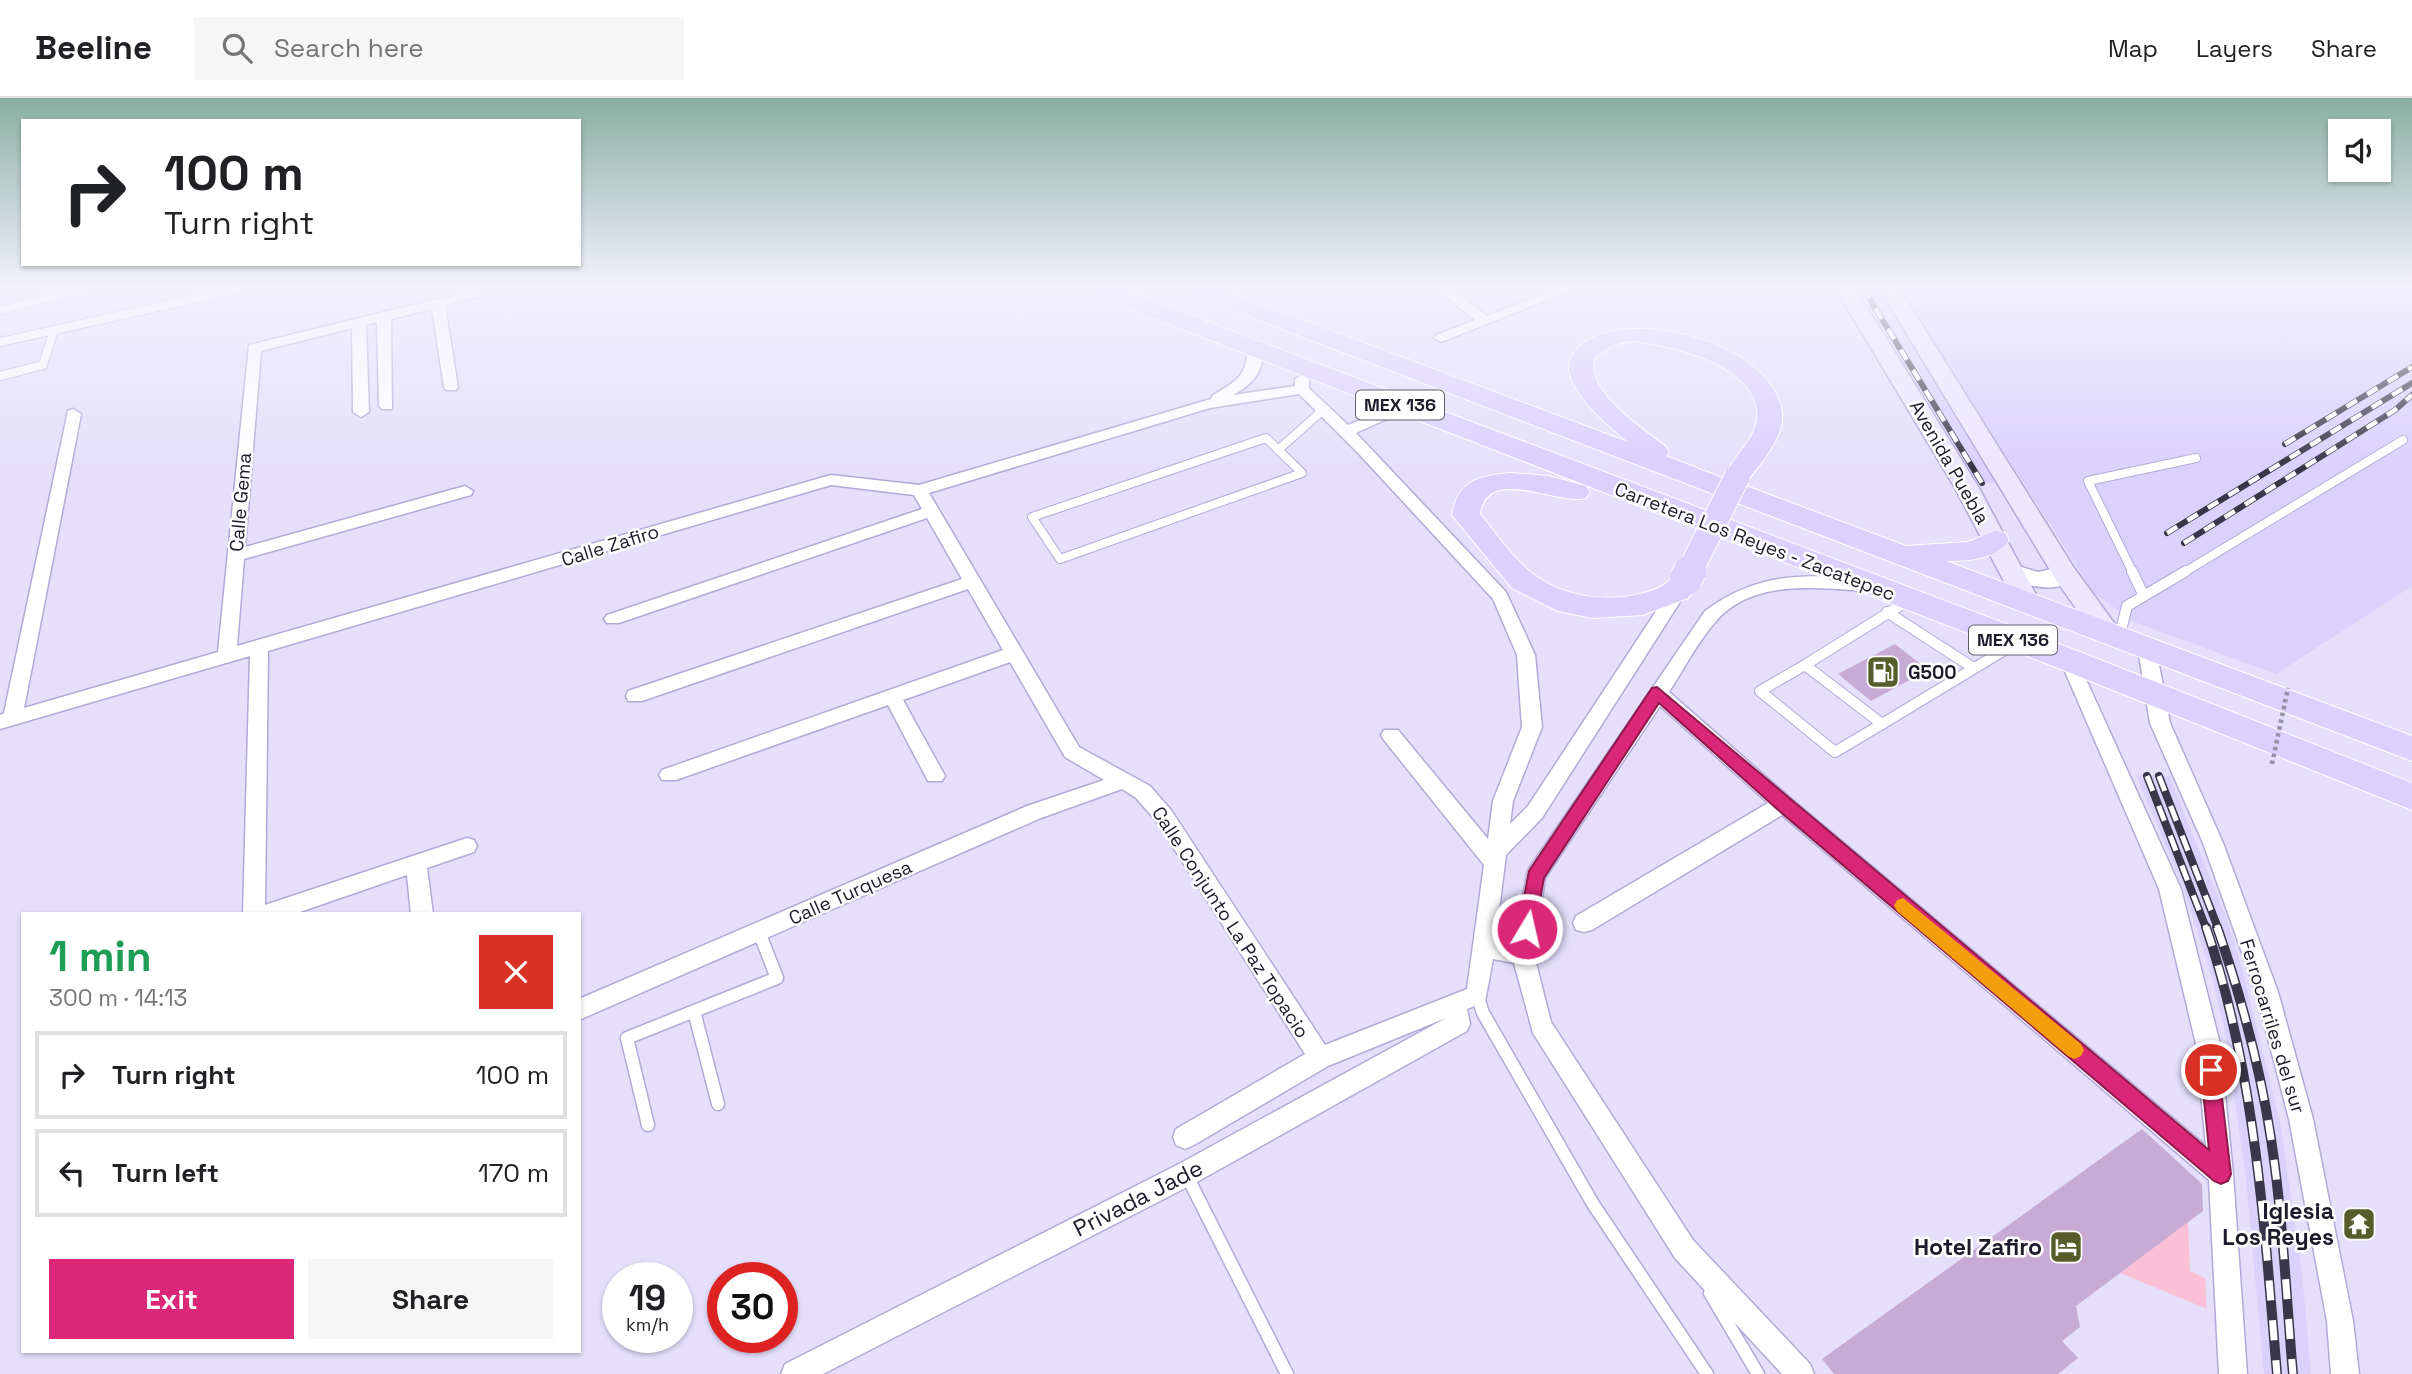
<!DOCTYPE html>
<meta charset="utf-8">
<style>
body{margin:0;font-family:"Space Grotesk",sans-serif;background:#f6f6f6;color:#202124;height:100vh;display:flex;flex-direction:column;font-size:26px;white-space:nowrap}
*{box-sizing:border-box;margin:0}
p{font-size:23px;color:#757577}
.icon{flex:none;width:38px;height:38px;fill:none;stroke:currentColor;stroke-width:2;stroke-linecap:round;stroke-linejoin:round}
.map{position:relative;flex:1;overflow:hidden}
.sheet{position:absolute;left:21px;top:814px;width:560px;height:441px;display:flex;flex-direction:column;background:#fff;border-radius:0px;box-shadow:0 2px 5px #0004}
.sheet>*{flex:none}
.banner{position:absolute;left:21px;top:21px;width:560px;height:147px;border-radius:0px;box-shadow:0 2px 5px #0004;background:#fff;color:#202124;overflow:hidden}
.tools{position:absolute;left:2328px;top:21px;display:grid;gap:14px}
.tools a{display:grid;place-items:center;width:63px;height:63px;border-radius:0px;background:#fff;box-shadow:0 2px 5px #0004;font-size:35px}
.speed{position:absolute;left:602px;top:1164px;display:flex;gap:14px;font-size:35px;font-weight:700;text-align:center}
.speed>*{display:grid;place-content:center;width:91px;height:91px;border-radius:50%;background:#fff;box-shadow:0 2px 5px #0004;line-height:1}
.speed small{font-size:18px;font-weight:400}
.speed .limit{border:10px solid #d22;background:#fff;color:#111}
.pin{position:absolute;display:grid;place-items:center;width:60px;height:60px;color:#fff;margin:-30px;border:4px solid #fff;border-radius:50%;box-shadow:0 2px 7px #0007}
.me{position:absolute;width:77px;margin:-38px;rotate:9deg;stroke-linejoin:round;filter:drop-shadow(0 0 5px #0008)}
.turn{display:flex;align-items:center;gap:24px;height:147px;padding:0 28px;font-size:32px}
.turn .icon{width:91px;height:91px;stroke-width:2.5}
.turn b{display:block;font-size:49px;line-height:60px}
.round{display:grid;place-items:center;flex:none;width:74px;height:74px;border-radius:0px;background:#f6f6f6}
.head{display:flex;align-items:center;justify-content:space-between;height:119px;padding:0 28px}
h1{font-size:42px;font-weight:700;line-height:52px;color:#1e9e55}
.primary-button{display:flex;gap:14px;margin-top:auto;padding:14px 28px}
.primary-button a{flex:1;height:80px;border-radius:0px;background:#db2777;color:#fff;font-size:28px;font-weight:700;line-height:80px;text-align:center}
.primary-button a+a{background:#f6f6f6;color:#202124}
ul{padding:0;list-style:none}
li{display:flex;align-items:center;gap:21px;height:88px;margin:0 14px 10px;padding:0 14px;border:4px solid #e0e0e0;border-radius:0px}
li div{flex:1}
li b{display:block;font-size:26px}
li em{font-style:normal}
header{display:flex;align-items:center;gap:42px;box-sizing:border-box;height:98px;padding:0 35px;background:#fff;border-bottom:2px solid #e0e0e0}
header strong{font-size:33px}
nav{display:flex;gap:38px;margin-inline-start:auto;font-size:24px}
.search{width:490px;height:63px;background:#f6f6f6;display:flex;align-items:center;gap:18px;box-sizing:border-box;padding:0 24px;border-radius:0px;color:#757577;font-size:26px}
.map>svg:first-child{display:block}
.built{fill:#dad1fd}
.green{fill:#fbc0d5}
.building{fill:#c8abd5}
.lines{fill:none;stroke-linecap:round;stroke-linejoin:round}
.service-far2-casing{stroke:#b3a9d7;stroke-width:10}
.service-far1-casing{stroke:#b3a9d7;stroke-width:12}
.service-casing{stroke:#b3a9d7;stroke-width:15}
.minor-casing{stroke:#b3a9d7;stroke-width:3}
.tertiary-casing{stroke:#b3a9d7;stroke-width:3}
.secondary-casing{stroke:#b3a9d7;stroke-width:3}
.primary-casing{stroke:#fff;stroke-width:2}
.service-far2{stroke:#fff;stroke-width:8}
.service-far1{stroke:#fff;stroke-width:10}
.service{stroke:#fff;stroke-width:12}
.minor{fill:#fff;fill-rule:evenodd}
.tertiary{fill:#fff;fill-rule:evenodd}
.secondary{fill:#ede7fe;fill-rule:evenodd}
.primary{fill:#dbd0fe;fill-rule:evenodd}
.rail-far2-casing{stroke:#3a3649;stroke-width:6}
.rail-far1-casing{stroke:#3a3649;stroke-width:8}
.rail-casing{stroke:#3a3649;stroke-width:10}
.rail-far2{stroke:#fff;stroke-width:4.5;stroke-dasharray:12;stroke-linecap:butt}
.rail-far1{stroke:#fff;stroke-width:5;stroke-dasharray:16;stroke-linecap:butt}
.rail{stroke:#fff;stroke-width:7;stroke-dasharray:20;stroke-linecap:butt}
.primary-bridge-far1-casing{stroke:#fff;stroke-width:27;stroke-linecap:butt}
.primary-bridge-casing{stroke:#fff;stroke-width:34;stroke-linecap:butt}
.path-bridge{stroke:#9590a8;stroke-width:4.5;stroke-dasharray:3.5 3.5;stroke-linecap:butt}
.primary-bridge-far1{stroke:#dbd0fe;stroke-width:25}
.primary-bridge{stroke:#dbd0fe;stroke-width:32}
.route{fill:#db2777;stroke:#8e194d;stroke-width:2}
.slow{fill:#f59e0b}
.labels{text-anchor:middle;stroke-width:5;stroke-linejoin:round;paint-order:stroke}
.shield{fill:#fff;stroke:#625f6b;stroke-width:2}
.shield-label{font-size:18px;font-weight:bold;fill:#1e1a2b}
.street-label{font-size:19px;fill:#1e1a2b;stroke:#fff}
.poi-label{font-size:19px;font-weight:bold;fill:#1e1a2b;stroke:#fff;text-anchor:start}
.near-street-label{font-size:23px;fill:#1e1a2b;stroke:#fff}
.near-poi-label{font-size:23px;font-weight:bold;fill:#1e1a2b;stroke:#fff;text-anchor:end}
</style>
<header>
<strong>Beeline</strong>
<div class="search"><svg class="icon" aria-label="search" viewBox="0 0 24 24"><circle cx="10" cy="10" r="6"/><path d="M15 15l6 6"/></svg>Search here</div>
<nav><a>Map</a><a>Layers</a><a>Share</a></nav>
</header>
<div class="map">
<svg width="2412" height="1276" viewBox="0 0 2412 1276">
<rect width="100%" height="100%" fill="#e5dffc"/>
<path class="built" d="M1858,190h20l118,195h-18z
M1899,190h513v298l-136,88 -142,-52 -40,-29z
M2136,677l33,1 58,143 15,49 38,154 22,151 9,101h-47l-18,-195 -20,-143 -14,-59 -29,-90z"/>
<path class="green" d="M2188,1124l2,49 15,7 2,31 -87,-36z"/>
<path class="building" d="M1895,546l33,26 -57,31 -33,-27z
M2142,1031l60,55 1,27 -127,95 4,21 -18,14 16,17 -20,16h-224l-12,-15z"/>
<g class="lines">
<defs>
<path id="service-far2" d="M0,212l86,-22
M0,244l243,-54
M0,278l43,-11 11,-35
M1266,340l36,35 -242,86 -28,-42z
M1278,352l45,-40
M2133,475l-45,-92 108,-23
M2183,475l220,-133"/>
<path id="service-far1" d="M2132,473l12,25
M1909,502l-104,65 77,59 134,-81
M1887,514l85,55
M2119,540l8,-32 59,-35
M1805,567l-45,26 75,61 47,-28"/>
<path id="service" d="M1477,897l6,18 110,191 114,170
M694,913l24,93
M648,1027l-21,-87 150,-60 -18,-46
M1186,1076l101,200
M1710,1195l48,81"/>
<path id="minor" d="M1435,190h16l36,28 71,-28h20l-137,54 -7,-4 2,-3 39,-15z
M478,191l7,4 -2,3 -38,9 13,82 -2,3h-10l-2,-3 -12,-78 -41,10 1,90h-10l-3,-3 -2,-84 -11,3 3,87 -8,5 -8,-5 -1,-84 -91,23 -16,196 220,-61 8,5 -2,4 -227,64 -7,87 594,-171 88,10 292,-86 2,-4c22,-13 35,-19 34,-47l7,-4 5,1c10,23 -7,40 -26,50l62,-9v-7l7,-4 7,4v9l39,37 52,-21 5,-2 8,5 -57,26 150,159 29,63 7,72 -29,74 -3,23 18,-18 144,-219h12l3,4 -145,227 -36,37 -11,86 19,3 14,-74 177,-259c40,-30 79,-37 128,-34 13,1 26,0 38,4l3,4 -3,4 -6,2c-49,-3 -111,-12 -148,29 -19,21 -33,49 -48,72l121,106 416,348 -10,-102 -37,-155 -99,-229 9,-7 6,2 106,234 39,155 13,130 14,200h-28l-10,-194 -427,-365 -190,115 -8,2 -8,-2 -3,-7 3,-7 192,-113 -108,-97 -115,172 -11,77 17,67 142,218 117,124 4,10h-32l-107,-116 -142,-225 -19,-70 -21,-4 -8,43 -18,7 3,15 -3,7 -272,152 -372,191h-42l4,-10 392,-199 269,-147 -118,48 -134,79 -9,4 -9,-4 -3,-8 3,-8 129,-75 -148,-232 -21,-24 -14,-9 -81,29 -462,202v-21l448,-193 77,-26 -39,-23 -55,-95 -107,38 42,76 -3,5h-14l-40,-76 -212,75h-14l-3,-5 3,-5 341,-120 -35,-61 -326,112h-14l-2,-5 2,-5 334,-112 -35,-61 -308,105h-12l-3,-4 3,-4 315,-106 -8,-14 -83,-10 -563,166 -3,254 202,-67 7,2 3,6 -3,6 -47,16 6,46h-22l-4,-39 -113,39h-51l7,-258 -250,73v-14l4,-2 64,-302 5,-2 8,5 -57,294 194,-56 31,-307zM1299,296l60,60 134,145 24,56 5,72 -29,74 -5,38 -90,-109h-14l-3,5 3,5 100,125 -17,124 -142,56 -154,-235 -21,-24 -71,-39 -150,-254 281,-85z
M2147,544l9,7 14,74 53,120 55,149 35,127 40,202 6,53h-28l-4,-53 -38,-202 -33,-127 -53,-149 -53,-120 -12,-74z"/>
<path id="tertiary" d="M2011,466l27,8 27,-6 8,3 3,5c-14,24 -53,10 -73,3l-3,-5 3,-5z"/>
<path id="secondary" d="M1835,190h20l124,200 62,116 -4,6 -9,3 -9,-3 -64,-122z
M1879,190h20l175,280 43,59 4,7 -4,7 -9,2 -9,-2 -43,-61z"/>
<path id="primary" d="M1086,190h32l962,364 332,131v27l-354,-142 -969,-375z
M1185,190h32l411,154c-19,-16 -57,-47 -59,-74 -1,-11 8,-20 16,-26 51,-34 189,2 197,71 3,25 -23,51 -36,70l-5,1 165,62 62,-4 27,-11 10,2 4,7c-13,20 -42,21 -63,21l466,175v25l-1224,-468zM1631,243c39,3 138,26 125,83 -5,21 -27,36 -31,55l-59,-23 3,-4 -4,-6c-22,-17 -82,-56 -70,-89l18,-12z
M1510,375l38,3 38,10 4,6 -4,6c-28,8 -99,-34 -106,16 16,19 33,45 53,60 34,26 84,30 123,15 17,-7 20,-23 40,-17l4,7 -12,19 -45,17 -51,3 -34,-7 -46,-23 -60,-73c6,-35 27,-39 58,-42z"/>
</defs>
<use href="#service-far2" class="service-far2-casing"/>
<use href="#service-far1" class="service-far1-casing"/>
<use href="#service" class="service-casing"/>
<use href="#minor" class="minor-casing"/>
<use href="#tertiary" class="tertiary-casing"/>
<use href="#secondary" class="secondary-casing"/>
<use href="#primary" class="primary-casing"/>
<use href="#service-far2" class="service-far2"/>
<use href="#service-far1" class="service-far1"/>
<use href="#service" class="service"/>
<use href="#minor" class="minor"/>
<use href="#tertiary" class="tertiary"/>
<use href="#secondary" class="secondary"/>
<use href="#primary" class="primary"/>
<defs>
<path id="rail-far2" d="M1863,190l119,195
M2285,346l127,-77
M2167,435l245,-150
M2184,445l211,-133 17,-15"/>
<path id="rail-far1" d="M2147,678l59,152
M2159,678l59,152"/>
<path id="rail" d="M2206,829c49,145 58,295 71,447
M2217,829c24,69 43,140 54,212 12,78 15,157 22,235"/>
</defs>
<use href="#rail-far2" class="rail-far2-casing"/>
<use href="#rail-far1" class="rail-far1-casing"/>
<use href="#rail" class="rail-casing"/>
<use href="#rail-far2" class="rail-far2"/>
<use href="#rail-far1" class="rail-far1"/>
<use href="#rail" class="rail"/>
<defs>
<path id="primary-bridge-far1" d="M1689,475l48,-96"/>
<path id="primary-bridge" d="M1686,481l4,-8"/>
</defs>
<use href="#primary-bridge-far1" class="primary-bridge-far1-casing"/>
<use href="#primary-bridge" class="primary-bridge-casing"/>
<path class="path-bridge" d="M2272,666l16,-76"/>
<use href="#primary-bridge-far1" class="primary-bridge-far1"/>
<use href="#primary-bridge" class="primary-bridge"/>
</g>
<linearGradient id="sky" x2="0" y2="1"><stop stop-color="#89afa1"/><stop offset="0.51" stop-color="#f3f1fe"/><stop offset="1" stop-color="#f3f1fe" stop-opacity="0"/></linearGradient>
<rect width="2412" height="369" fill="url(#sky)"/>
<path class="route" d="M1657,589l552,463 -8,-80 3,-6 7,-3 7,3 13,110 -3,7 -7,3 -7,-3 -437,-372 -118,-106 -115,175 -10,56h-13l-3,-5 11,-58 123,-183z"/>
<path class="slow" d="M1903,800l178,146 3,6 -3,6 -7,3 -6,-3 -171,-145 -3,-5 3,-6z"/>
<defs>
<symbol id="fuel-square" viewBox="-11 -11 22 22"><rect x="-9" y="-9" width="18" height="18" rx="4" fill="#565c2a" stroke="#fff"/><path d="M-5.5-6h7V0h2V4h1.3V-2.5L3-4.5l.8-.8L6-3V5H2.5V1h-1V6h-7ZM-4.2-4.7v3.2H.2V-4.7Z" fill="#fff"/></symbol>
<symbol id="temple-square" viewBox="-11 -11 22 22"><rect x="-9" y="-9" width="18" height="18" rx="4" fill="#565c2a" stroke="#fff"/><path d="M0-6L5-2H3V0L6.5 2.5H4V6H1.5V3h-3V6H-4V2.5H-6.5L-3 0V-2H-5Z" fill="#fff"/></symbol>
<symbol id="hotel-square" viewBox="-11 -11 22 22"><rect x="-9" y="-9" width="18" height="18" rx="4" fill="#565c2a" stroke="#fff"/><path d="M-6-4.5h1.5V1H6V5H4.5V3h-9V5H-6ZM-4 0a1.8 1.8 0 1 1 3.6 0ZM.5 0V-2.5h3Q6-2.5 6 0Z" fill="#fff"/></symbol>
</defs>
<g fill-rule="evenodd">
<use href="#fuel-square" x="1864" y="555" width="38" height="38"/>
<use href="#temple-square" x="2340" y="1107" width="38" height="38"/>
<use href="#hotel-square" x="2047" y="1130" width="38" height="38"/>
</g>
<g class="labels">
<g class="shield">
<rect x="1356" y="292.5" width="88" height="29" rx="5"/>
<rect x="1969" y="527.5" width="88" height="29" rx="5"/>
</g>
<g class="shield-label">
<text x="1400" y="313">MEX 136</text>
<text x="2013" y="548">MEX 136</text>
</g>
<g class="street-label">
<text transform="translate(1950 364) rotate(60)" y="7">Avenida Puebla</text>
<text transform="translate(240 404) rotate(-85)" y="7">Calle Gema</text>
<text transform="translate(1755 443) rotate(21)" y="7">Carretera Los Reyes - Zacatepec</text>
<text transform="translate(610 447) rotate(-17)" y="7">Calle Zafiro</text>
<text transform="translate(850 794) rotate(-24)" y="7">Calle Turquesa</text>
<text transform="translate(1231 824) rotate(57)" y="7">Calle Conjunto La Paz Topacio</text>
<text transform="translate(2273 928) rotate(73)" y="7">Ferrocarriles del sur</text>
</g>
<g class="poi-label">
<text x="1908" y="581">G500</text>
</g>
<g class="near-street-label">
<text transform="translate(1138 1100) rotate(-27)" y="8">Privada Jade</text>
</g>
<g class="near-poi-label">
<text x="2334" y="1121">Iglesia<tspan x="2334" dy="26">Los Reyes</tspan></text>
<text x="2042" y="1157">Hotel Zafiro</text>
</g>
</g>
</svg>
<div class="tools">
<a><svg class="icon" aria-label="sound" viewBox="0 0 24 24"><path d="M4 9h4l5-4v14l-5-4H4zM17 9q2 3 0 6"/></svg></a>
</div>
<div class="speed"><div>19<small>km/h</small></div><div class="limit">30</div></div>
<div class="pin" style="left:2211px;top:972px;background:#d93025"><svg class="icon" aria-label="arrive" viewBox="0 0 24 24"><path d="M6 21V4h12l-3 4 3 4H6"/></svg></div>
<svg class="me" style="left:1527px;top:831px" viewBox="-20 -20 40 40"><circle r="17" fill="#db2777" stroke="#fff" stroke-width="3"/><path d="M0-11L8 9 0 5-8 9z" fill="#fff"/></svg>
<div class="banner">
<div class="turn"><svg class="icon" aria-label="right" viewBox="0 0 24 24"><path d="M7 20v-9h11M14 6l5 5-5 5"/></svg><div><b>100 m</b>Turn right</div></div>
</div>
<section class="sheet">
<div class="head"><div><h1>1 min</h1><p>300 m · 14:13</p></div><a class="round" style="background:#d93025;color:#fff"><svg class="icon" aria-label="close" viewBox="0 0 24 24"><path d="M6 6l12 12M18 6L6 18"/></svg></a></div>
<ul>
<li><svg class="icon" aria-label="right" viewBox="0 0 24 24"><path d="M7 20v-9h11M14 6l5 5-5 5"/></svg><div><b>Turn right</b></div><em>100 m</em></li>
<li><svg class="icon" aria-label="left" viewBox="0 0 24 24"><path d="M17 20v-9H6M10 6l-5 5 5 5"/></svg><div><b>Turn left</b></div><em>170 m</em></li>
</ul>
<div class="primary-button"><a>Exit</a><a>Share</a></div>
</section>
</div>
